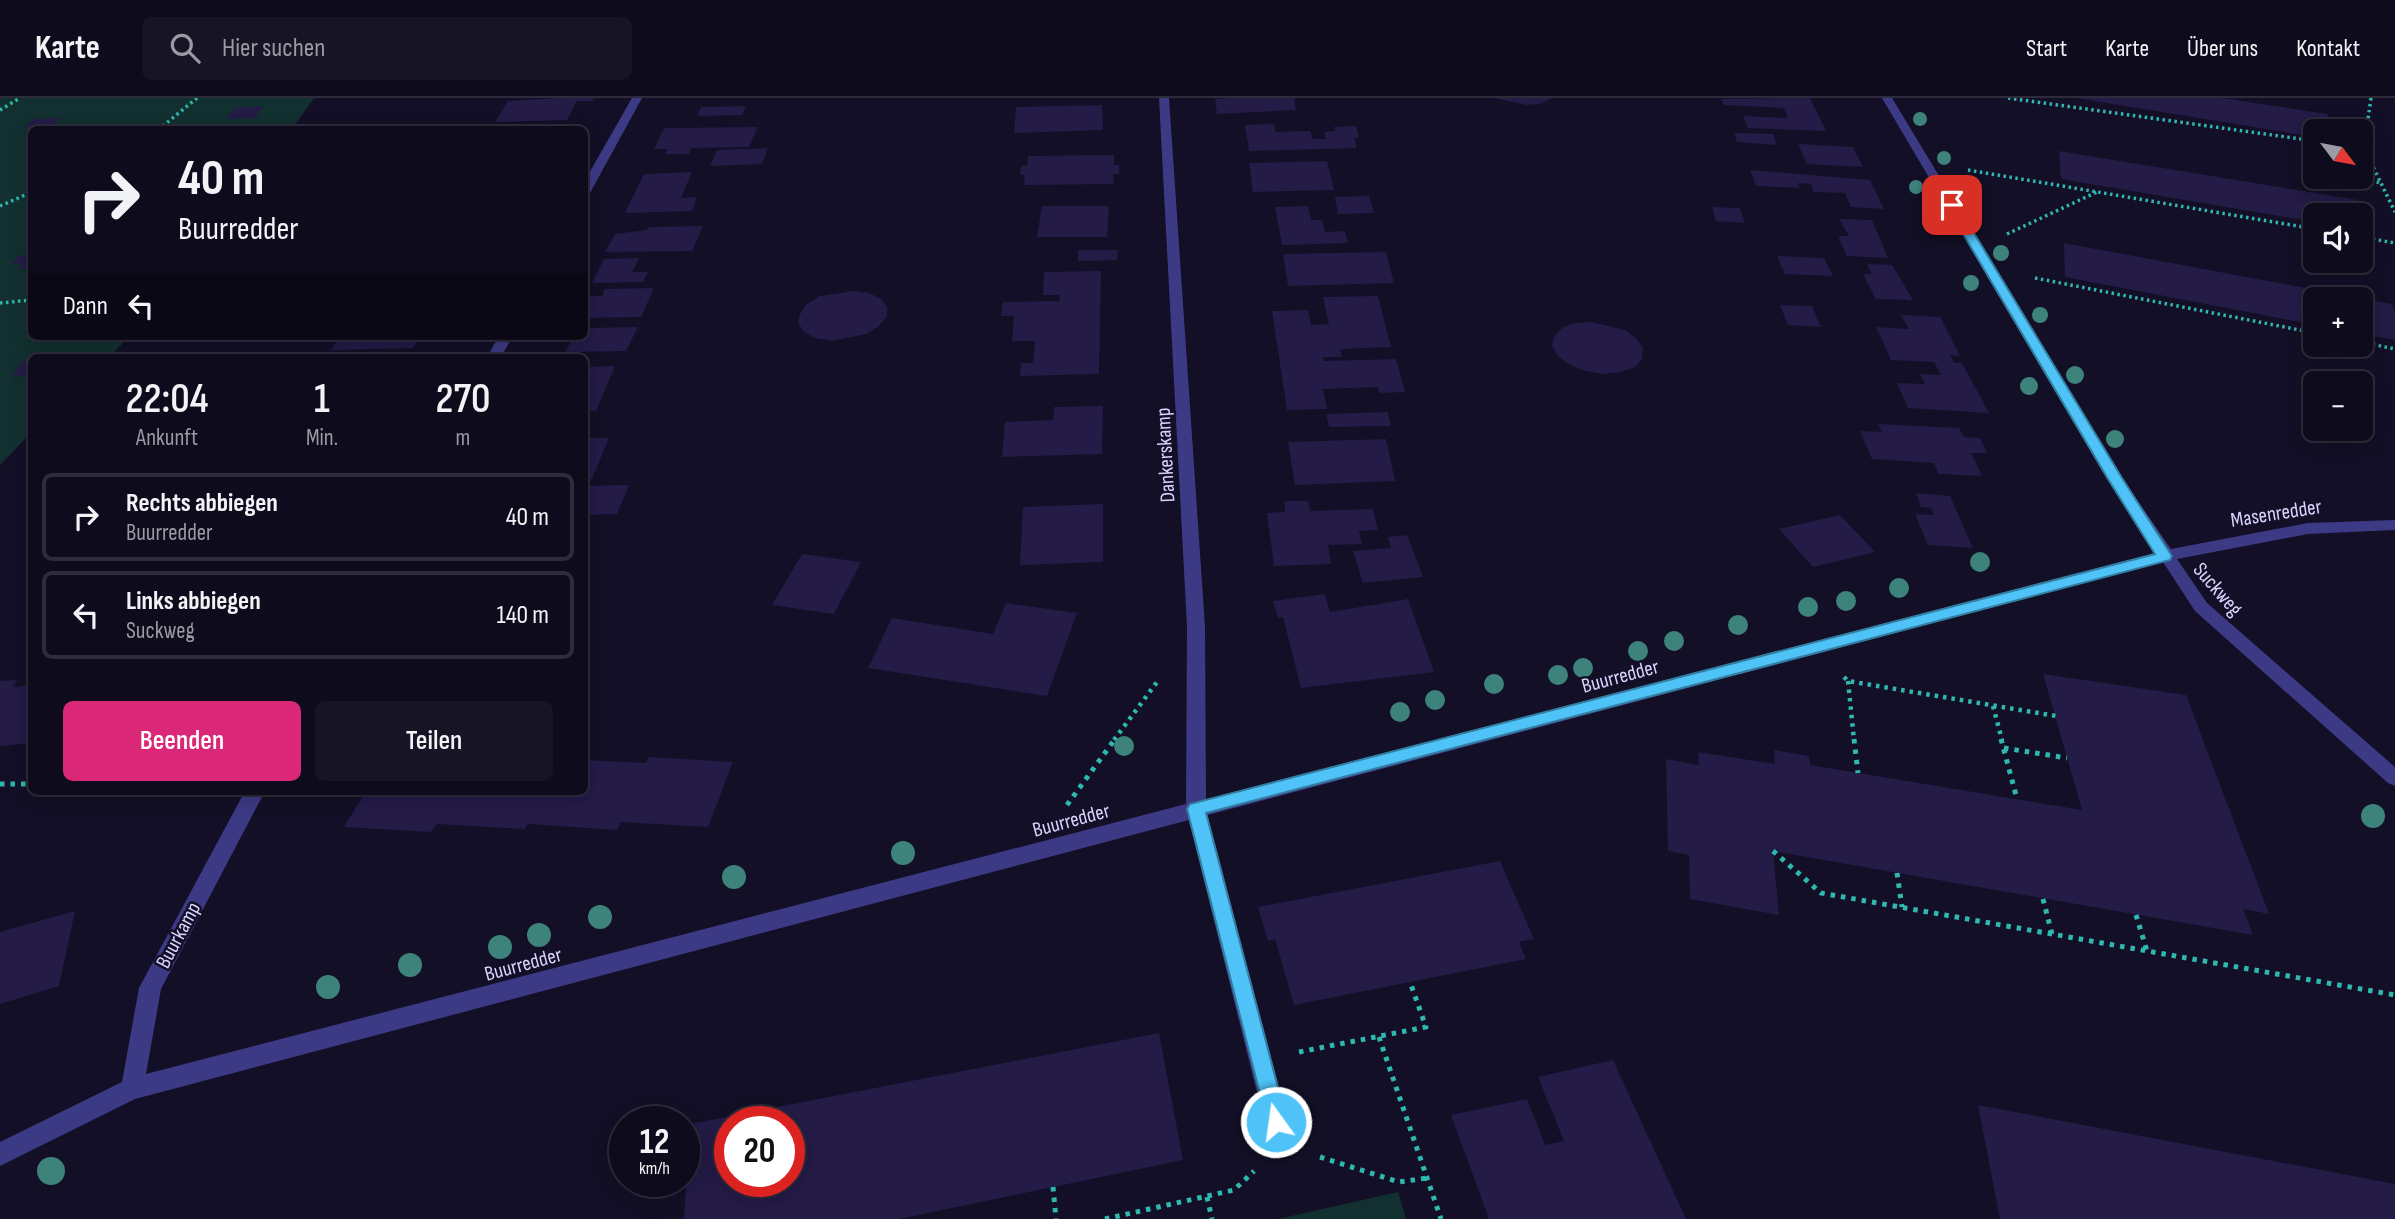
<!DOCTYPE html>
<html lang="de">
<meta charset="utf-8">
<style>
body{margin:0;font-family:"Sofia Sans Condensed",sans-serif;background:#171425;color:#f1f3f6;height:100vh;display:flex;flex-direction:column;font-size:26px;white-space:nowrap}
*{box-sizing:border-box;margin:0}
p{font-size:23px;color:#9b9ba3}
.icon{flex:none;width:38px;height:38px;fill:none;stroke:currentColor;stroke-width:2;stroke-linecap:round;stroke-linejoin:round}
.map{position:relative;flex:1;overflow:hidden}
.sheet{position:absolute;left:28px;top:256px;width:560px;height:441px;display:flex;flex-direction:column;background:#0e0b1c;border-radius:10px;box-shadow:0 4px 18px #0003,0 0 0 2px #2e2b3b}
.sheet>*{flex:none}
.guide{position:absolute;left:28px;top:28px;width:560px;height:214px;border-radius:10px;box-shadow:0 4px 18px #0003,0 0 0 2px #2e2b3b;background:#0e0b1c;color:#f1f3f6;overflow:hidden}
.needle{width:46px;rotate:122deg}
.buttons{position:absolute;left:2303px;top:21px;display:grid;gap:14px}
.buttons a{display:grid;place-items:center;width:70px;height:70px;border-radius:10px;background:#0e0b1c;box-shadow:0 4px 18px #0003,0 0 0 2px #2e2b3b;font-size:35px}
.speed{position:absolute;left:609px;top:1008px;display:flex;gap:14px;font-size:35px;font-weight:700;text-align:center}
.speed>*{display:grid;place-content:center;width:91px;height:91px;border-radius:50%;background:#0e0b1c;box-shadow:0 4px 18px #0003,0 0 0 2px #2e2b3b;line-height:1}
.speed small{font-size:18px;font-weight:400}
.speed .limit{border:10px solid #d22;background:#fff;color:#111}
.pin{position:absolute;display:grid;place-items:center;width:60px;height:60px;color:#fff;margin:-30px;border-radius:14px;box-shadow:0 4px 10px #0006}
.me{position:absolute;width:77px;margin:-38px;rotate:346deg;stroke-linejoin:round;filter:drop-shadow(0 0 5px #0008)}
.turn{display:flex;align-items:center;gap:24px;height:147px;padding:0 35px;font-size:32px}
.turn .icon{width:91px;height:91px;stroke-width:2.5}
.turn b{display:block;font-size:49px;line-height:60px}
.then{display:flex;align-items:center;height:66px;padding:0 35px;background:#0003;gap:14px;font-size:26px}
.eta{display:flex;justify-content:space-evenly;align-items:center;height:119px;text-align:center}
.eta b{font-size:42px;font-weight:600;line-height:49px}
.primary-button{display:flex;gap:14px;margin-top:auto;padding:14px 35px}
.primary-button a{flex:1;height:80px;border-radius:10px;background:#db2777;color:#fff;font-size:28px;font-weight:600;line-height:80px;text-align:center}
.primary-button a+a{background:#171425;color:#f1f3f6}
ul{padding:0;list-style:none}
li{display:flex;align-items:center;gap:21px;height:88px;margin:0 14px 10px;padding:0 21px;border:4px solid #2e2b3b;border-radius:10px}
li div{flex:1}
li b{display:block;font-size:26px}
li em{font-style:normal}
header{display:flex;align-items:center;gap:42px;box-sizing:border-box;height:98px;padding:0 35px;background:#0e0b1c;border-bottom:2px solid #2e2b3b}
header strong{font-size:33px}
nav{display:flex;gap:38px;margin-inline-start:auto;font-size:24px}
.search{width:490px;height:63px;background:#171425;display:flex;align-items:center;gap:18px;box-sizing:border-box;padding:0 24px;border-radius:10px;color:#9b9ba3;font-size:26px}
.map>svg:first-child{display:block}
.green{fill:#12302f}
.building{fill:#241b47;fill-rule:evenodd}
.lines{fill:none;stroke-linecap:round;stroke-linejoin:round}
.path-far2{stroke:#2fb8b0;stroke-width:3.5;stroke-dasharray:2.5 3.5;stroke-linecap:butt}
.path-far1{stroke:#2fb8b0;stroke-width:4.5;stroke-dasharray:3.5 5;stroke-linecap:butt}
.path{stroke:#2fb8b0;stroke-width:5;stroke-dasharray:4.5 6;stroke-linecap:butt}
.lane{fill:#3d3a85;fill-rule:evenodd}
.street{fill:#3d3a85;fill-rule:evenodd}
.tree{fill:#3d827b}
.route{fill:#4fc3f7;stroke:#337fa1;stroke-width:2}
.labels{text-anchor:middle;stroke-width:5;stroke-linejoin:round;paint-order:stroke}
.street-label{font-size:21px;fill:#d9d4ff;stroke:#130f26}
</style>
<header>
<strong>Karte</strong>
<div class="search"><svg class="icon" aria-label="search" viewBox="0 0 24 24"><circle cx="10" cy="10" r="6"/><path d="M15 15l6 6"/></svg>Hier suchen</div>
<nav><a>Start</a><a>Karte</a><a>Über uns</a><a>Kontakt</a></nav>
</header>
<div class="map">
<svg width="2395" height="1121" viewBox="0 0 2395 1121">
<rect width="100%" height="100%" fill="#130f26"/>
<path class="green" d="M0,0h314l-22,31 -260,1v206h98l-21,21h-77l-1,76 -31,32z
M1398,1094l8,27h-128z"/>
<path class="building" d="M560,0h34l-2,3h-15l-10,19 -72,2 13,-21z
M1229,0h65l2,12 -79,4 -2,-15z
M1495,0h58l-14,6 -13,1z
M1810,0l16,33 -78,-3 -5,-12 45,2 -4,-10 -60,-3 -3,-6z
M2076,0h146l105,16 7,17h-19v6z
M1102,7l1,25 -89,3 2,-26z
M263,8l-8,12 -29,1 9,-11z
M746,8l-4,9 -45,1 4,-9z
M61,20l-11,9h-26l11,-8z
M1274,26l2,8 34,-1 3,8h13l-2,-7 11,-1 -1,-4 22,-1 3,11 -5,1 3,10 -108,3 -4,-26z
M758,29l-9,20 -58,1 -2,6h-24l3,-5h-14l10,-21z
M1734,35l39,1 4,11 -40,-3z
M1798,46l55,3 10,20 -56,-3z
M768,50l-6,16 -52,2 7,-16z
M2059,53l299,49 11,31 -8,-2v-14h-46v7l-254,-43z
M1114,57v10h5v9h-6l1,10 -90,1 1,-10h-5l1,-9h6l1,-10z
M1327,63l7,29 -81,2 -4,-29z
M1750,72l120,10 14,29 -33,-2 -6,-14 -31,-1 -3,-8 -13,-1 2,5 -44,-2z
M692,74l-11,26 16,-1 -5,14 -67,2 19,-39z
M1369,98l5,17 -36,1 -3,-17z
M1042,108h67l-2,31h-70z
M1308,108l3,14h11l3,12 20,-1 3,12 -66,2 -7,-38z
M1712,109l28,1 5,15 -29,-2z
M1839,121l33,1 16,38 -41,-2 -9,-20h11z
M703,128l-11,25 -87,1 10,-18 32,-4 2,-3z
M2064,145l328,61 3,8v28l-34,-6v-35h-46v26l-250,-48z
M1078,152h40l-1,10 -39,1z
M1386,154l8,31 -106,3 -5,-32z
M32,157v14h-14l6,-6 -12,1 7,-8z
M1777,158l47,2 9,18 -48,-2z
M639,160l-7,14h16l-5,10 -51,1 12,-24z
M1867,166l25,1 21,35 -37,-1 -13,-25h9z
M1101,173l-2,103 -79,2 1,-13h12l2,-22h-23l2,-25h-13l2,-14 56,-1 1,-6h-17l1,-23z
M654,190l-13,29 -57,1v-22h18l3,-7z
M854,193l15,2 12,6 6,8v9l-8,10 -13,8 -34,7 -17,-3 -11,-6 -6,-9 2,-9 7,-10 13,-8z
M1378,198l13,51 -51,2 2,8h-19l1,4 72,-2 9,33 -26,1 -1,-6 -55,2 4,20 -40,1 -15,-99 36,-1 3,15 18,-1 -6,-27z
M1780,207l32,1 9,21 -33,-2z
M1901,217l39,2 20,39 -10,-1 4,8h8l27,50 -81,-5 -11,-25 28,1 -5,-10 21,1 -7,-13 -43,-2 -15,-33 33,2z
M1592,224l33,8 12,9 6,10 -1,10 -7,8 -14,5 -17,2 -18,-3 -16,-6 -12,-9 -6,-10 2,-10 8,-8 13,-5z
M638,229l-12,24 -61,1 9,-16h10v-8z
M340,238h81l-8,12 -82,2z
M32,262v15l-20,2 11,-16z
M615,268l-19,45h-12v-44z
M1103,308l-1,48 -100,3 3,-35 48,-2 1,-13z
M1388,314l3,14 -62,1 -3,-13z
M1878,326l81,4 5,9 16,1 7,15h-16l11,23 -43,-2 -5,-11 -62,-4 -12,-28 22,1z
M584,340h25l-17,41h-8z
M1386,341l9,42 -100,4 -7,-43z
M629,387l-12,29 -33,1v-29z
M1916,395l34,3 23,52 -45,-3 -13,-31 19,1 -3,-7 -10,-1z
M1284,403h24l3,10 62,-2 5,21 -19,1 3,13 -34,1 3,19 -57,2 -7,-53 18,-1z
M1103,406v58l-83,3 3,-58z
M1840,417l35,37 -62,15 -34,-38z
M1407,437l16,42 -60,6 -10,-32 38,-3 -3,-11z
M802,456l59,8 -27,52 -62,-9z
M1325,496l5,18 78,-13 26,73 -133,16 -18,-71 -5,1 -5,-17z
M1006,505l71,10 -30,83 -179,-28 24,-50 101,16z
M2043,576l143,21 83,219 -26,-5 10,26 -480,-84 6,64 -89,-16 -1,-44 -21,-4 -2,-92 33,6 -1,-13 77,12 -1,-14 35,6 1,9 272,45z
M18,582l-5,7 19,-2v58l-32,3v-65z
M649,659l84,5 -25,65 -87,-5 -4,8 -89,-6 -3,5 -88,-5 -6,8 -87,-5 22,-36h218v-31l62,3z
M1500,763l34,78 -15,3 7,17 -232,46 -19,-66 -7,2 -10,-34z
M75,813l-16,75 -59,18v-72z
M1159,935l24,127 -284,59h-215l6,-95zM730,1024h59v59h-59z
M1613,962l73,159h-197l-38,-104 76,-16 18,46 19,-4 -26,-64z
M1978,1007l417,79v35h-395z"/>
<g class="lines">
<path class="path-far2" d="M2008,0l307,43
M2371,0l-7,50 31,64
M0,12l20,-12
M158,32l39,-32
M2303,43l12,7
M1968,72l347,59
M2361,75l20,11
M0,108l32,-14
M2007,136l90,-42
M2361,139l34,6
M2035,180l280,55
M0,205l32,-3
M2361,244l34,7"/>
<path class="path-far1" d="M1844,579l4,4 208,35
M1848,583l6,59
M1993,608l9,34
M1114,642l43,-58"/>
<path class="path" d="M1854,641l4,34
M2001,641l16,60
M2004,650l63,10
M0,686h32
M1067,707l48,-66
M1773,753l48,42 574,102
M1897,775l5,34
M2043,801l9,35
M2136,817l11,36
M1379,939l62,182
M1299,954l127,-25 -16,-45
M1320,1059l79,25 28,-4
M1053,1089l3,32
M1207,1099l5,22
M1105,1121l129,-29 20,-19"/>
<path class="lane" d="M1196,703l7,2 3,6 88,335 -4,8 -8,4 -8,-4 -4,-8 -84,-335 3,-6z"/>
<path class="street" d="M632,0h10l-52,95 -6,3v-14z
M1159,0h10l36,529 1,172 950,-246 -49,-74 -225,-381h10l229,379 50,72 137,-26 87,-3v10l-87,4 -131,25 30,44 188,164v19l-7,-3 -193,-172 -32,-49 -2028,537 -135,67v-24l122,-60 17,-94 106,-197h20l-104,198 -15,85 1040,-270 1,-177z
M499,238h14l-12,21h-14z"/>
</g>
<g class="tree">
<circle cx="1920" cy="21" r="7"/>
<circle cx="1944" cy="60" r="7"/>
<circle cx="1916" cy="89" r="7"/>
<circle cx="1970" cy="103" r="7"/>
<circle cx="2001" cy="155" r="8"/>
<circle cx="1971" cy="185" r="8"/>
<circle cx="2040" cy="217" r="8"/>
<circle cx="2075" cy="277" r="9"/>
<circle cx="2029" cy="288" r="9"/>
<circle cx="2115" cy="341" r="9"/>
<circle cx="1980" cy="464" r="10"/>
<circle cx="1899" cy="490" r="10"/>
<circle cx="1846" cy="503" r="10"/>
<circle cx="1808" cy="509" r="10"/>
<circle cx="1738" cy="527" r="10"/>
<circle cx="1674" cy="543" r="10"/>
<circle cx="1638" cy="553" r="10"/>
<circle cx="1583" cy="570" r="10"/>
<circle cx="1558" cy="577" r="10"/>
<circle cx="1494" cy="586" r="10"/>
<circle cx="1435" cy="602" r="10"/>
<circle cx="1400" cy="614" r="10"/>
<circle cx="1124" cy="648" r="10"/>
<circle cx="2373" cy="718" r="12"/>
<circle cx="903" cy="755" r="12"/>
<circle cx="734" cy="779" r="12"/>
<circle cx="600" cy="819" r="12"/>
<circle cx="539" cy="837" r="12"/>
<circle cx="500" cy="849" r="12"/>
<circle cx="410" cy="867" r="12"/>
<circle cx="328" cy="889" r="12"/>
<circle cx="51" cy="1073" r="14"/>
</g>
<path class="route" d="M1952,104l5,3 165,273 48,75 2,3 -2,4 -964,253 81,309 -3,7 -8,3 -7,-3 -82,-320 3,-5 965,-250 -47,-75 -162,-274z"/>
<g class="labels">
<g class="street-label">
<text transform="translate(1165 357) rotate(-93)" y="7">Dankerskamp</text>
<text transform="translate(2276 415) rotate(-9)" y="7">Masenredder</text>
<text transform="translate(2218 491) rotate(49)" y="7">Suckweg</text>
<text transform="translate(1620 578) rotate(-15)" y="7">Buurredder</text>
<text transform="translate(1071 722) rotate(-15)" y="7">Buurredder</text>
<text transform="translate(178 837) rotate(-62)" y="7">Buurkamp</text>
<text transform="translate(523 866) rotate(-15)" y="7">Buurredder</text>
</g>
</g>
</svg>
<div class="buttons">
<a><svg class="needle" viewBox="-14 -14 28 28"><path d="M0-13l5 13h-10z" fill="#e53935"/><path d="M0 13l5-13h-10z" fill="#9b9ba3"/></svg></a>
<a><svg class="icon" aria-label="sound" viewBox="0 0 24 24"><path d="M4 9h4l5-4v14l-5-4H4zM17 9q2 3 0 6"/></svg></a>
<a>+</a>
<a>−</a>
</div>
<div class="speed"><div>12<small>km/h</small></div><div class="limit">20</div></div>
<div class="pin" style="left:1952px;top:107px;background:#d93025"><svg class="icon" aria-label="arrive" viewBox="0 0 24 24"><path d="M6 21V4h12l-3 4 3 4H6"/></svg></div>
<svg class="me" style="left:1276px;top:1024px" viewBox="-20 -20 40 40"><circle r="17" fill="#4fc3f7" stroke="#fff" stroke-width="3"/><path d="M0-11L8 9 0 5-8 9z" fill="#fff"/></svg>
<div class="guide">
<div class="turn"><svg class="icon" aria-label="right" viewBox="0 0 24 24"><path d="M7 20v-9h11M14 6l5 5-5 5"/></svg><div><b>40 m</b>Buurredder</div></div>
<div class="then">Dann<svg class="icon" aria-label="left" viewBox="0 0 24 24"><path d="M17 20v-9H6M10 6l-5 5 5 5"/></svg></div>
</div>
<section class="sheet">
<div class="eta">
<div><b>22:04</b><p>Ankunft</p></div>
<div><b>1</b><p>Min.</p></div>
<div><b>270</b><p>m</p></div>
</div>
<ul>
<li><svg class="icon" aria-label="right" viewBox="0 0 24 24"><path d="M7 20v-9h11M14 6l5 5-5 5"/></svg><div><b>Rechts abbiegen</b><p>Buurredder</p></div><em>40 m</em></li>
<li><svg class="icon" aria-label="left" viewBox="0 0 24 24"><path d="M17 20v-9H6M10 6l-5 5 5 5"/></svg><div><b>Links abbiegen</b><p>Suckweg</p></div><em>140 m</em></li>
</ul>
<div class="primary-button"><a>Beenden</a><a>Teilen</a></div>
</section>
</div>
